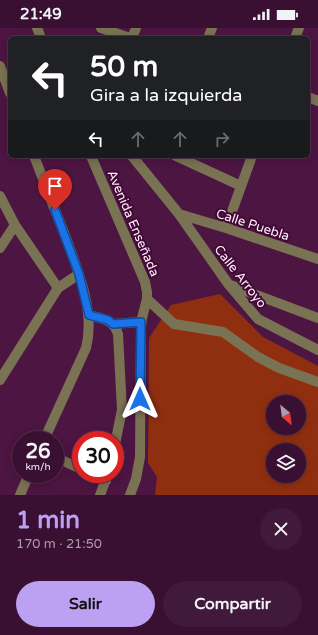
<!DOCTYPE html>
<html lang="es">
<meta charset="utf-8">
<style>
body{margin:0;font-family:"Varela Round",sans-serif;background:#41193a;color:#f1f3f6;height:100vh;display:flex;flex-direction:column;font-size:15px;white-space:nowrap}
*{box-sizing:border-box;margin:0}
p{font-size:13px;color:#ab9dac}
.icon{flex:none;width:22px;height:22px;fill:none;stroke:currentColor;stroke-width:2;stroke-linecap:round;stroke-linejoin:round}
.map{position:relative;height:467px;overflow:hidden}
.panel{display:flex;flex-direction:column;background:#3a1032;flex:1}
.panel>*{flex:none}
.banner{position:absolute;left:8px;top:8px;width:302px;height:122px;border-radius:6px;box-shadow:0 2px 10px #0003,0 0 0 1px #54304d;background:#202124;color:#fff;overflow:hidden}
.needle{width:26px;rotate:151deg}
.tools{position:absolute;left:266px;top:367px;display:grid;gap:8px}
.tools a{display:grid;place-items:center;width:40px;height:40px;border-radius:50%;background:#3a1032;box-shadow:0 2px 10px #0003,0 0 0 1px #54304d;font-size:20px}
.speed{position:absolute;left:12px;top:403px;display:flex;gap:8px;font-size:20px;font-weight:700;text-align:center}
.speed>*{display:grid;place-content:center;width:52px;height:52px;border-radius:50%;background:#3a1032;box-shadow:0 2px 10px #0003,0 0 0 1px #54304d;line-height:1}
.speed small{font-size:10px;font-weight:400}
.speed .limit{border:6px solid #d22;background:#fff;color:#111}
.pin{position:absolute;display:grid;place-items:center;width:34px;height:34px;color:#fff;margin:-41px -17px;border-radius:50% 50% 50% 0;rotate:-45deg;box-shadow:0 0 4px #0007}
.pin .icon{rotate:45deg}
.me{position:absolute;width:44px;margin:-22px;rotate:0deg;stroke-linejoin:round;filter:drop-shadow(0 0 3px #0008)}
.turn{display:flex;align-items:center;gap:14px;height:84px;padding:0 16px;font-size:18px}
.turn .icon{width:52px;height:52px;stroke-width:2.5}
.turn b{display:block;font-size:28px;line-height:34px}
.lanes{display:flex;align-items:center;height:38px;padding:0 16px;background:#0003;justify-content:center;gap:20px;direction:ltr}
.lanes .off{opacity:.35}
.round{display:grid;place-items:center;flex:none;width:42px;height:42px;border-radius:21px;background:#41193a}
.overview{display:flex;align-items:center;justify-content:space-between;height:68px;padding:0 16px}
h1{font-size:24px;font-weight:700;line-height:30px;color:#bca0f2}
.cta{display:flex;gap:8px;margin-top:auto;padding:8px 16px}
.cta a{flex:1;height:46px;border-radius:24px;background:#bca0f2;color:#111;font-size:16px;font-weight:700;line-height:46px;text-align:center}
.cta a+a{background:#41193a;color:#f1f3f6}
.status{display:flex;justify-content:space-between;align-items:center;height:28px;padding:0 20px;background:#3a1032;direction:ltr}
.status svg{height:11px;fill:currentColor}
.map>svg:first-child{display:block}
.green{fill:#902f10;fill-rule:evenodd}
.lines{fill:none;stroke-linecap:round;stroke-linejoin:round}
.minor{stroke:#797253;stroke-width:10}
.route-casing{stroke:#114b97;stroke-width:10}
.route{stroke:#1a73e8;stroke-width:7}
.labels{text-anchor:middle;stroke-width:4;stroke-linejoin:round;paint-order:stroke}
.street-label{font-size:13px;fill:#fdeef8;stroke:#420837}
</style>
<div class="status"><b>21:49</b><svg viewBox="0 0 49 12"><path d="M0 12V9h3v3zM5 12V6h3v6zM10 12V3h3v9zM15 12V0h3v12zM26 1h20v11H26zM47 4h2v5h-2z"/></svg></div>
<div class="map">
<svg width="318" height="467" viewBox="0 0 318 467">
<rect width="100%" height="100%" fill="#4d1542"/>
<path class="green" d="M220,266l43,43 55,29v129h-163l2,-18 -9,-14 1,-125 22,-33zM273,374h26v26h-26zM273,422h26v26h-26z"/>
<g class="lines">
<path class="minor" d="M37,0l4,10
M101,0l29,10
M132,10l4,-10
M208,10l4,-10
M295,10l4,-10
M0,38l10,27
M308,69l10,4
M34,128c10,25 19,50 29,74 13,36 33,80 23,118l-42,92
M91,128l54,126 2,10v7l-5,19 -1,9 -1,130 -4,22 -6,16
M132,128l47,58 50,71 29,34 60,31
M176,128l65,30
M0,168l15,29 43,63
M179,186l47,14 92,31
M226,200l26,-72
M0,220l15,-23
M230,257l88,33
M147,271l27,25 49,8 35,25 21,11 39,14
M89,287c14,4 24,4 29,19l4,76 -7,34
M113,296l28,-2
M0,352l58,-92 21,-14
M55,429l26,12
M91,446l15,7
M20,467l9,-21
M100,467l8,-21"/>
</g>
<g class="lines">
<defs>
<path id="route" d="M55,182l24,64 10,41 19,5 5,4 28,-2 -1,77"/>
</defs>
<use href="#route" class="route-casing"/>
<use href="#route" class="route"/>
</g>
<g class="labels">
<g class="street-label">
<text transform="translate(134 195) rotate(67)" y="5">Avenida Enseñada</text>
<text transform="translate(253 196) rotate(18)" y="5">Calle Puebla</text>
<text transform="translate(241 248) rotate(52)" y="5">Calle Arroyo</text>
</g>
</g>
</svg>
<div class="tools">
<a><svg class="needle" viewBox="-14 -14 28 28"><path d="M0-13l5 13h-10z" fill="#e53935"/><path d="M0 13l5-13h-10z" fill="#ab9dac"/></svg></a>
<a><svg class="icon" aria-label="layers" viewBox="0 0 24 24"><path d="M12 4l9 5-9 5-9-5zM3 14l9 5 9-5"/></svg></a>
</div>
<div class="speed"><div>26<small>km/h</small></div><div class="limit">30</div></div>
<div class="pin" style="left:55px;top:182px;background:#d93025"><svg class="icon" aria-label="arrive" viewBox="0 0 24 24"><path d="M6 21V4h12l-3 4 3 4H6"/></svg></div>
<svg class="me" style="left:140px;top:371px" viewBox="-20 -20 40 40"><path d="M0-17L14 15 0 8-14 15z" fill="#1a73e8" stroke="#fff" stroke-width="4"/></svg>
<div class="banner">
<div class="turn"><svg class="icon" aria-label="left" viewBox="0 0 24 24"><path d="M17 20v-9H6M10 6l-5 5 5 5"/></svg><div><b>50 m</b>Gira a la izquierda</div></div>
<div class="lanes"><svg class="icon" aria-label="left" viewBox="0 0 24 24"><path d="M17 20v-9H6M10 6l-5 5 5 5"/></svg><svg class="icon off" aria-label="ahead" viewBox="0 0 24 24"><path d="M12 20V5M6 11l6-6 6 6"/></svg><svg class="icon off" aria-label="ahead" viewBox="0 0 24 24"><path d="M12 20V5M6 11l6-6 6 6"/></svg><svg class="icon off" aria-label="right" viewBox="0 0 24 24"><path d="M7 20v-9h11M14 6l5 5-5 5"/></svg></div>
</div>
</div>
<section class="panel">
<div class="overview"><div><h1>1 min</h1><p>170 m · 21:50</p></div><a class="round"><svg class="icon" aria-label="close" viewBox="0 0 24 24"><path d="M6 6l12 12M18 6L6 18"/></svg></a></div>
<div class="cta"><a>Salir</a><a>Compartir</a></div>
</section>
